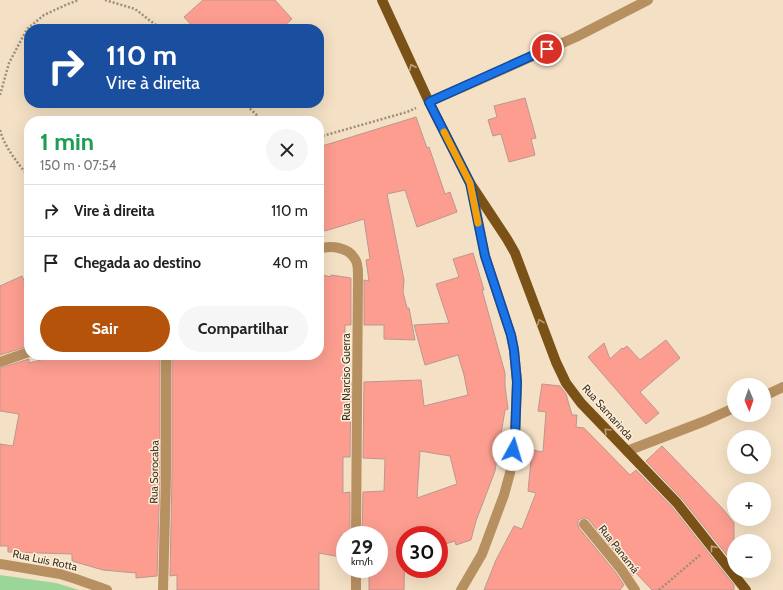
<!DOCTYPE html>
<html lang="pt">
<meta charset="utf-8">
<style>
body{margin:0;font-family:Cabin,sans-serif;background:#f6f6f6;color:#222;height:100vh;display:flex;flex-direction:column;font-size:15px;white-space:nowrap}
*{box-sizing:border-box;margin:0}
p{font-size:13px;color:#767676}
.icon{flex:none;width:22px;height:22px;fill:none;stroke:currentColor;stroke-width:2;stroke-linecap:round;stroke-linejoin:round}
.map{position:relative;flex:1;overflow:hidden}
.sheet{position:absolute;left:24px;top:116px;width:300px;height:244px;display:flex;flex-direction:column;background:#fff;border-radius:16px;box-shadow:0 4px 16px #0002}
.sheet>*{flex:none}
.hud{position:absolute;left:24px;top:24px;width:300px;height:84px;border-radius:16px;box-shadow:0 4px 16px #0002;background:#1a4fa0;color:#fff;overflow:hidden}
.needle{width:26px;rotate:178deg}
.fabs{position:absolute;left:727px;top:378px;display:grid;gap:8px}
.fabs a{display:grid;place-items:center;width:44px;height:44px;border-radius:50%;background:#fff;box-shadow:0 4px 16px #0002;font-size:20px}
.speed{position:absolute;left:336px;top:526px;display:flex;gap:8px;font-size:20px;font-weight:700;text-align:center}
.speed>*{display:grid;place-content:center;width:52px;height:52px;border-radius:50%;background:#fff;box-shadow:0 4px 16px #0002;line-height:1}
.speed small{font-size:10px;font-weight:400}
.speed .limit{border:6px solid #d22;background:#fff;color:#111}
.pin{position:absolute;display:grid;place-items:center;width:34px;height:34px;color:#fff;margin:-17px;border:2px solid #fff;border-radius:50%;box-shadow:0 1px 4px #0007}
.me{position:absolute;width:44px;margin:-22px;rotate:6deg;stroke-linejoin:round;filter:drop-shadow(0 0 3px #0008)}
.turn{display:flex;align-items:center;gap:14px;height:84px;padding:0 16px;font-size:18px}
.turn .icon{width:52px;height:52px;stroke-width:2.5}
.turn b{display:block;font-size:28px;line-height:34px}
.round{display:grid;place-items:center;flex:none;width:42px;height:42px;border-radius:21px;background:#f6f6f6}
.head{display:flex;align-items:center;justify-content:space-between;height:68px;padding:0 16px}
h1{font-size:24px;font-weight:800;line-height:30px;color:#1e9e55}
.cta{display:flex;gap:8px;margin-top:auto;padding:8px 16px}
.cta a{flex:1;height:46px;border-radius:24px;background:#b45309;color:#fff;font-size:16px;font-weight:800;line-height:46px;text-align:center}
.cta a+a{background:#f6f6f6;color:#222}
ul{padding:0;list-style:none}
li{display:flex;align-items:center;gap:12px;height:52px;padding:0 16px;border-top:1px solid #e0e0e0}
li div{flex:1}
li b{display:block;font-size:15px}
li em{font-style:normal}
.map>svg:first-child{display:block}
.green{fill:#9bd597}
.building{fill:#fc9d90;stroke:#bb9791;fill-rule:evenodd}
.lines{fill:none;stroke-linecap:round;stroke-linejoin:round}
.path{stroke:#9c8e7a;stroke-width:2.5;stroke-dasharray:2 2;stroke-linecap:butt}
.minor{stroke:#b79061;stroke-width:10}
.major{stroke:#7a5117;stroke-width:10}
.oneway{stroke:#bca077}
.route-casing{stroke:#114b97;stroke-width:10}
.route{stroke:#1a73e8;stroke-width:7}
.slow{stroke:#f59e0b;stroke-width:7}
.labels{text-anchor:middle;stroke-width:3;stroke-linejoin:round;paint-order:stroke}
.street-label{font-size:11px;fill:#3d352a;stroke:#feeed7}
</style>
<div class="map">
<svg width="783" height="590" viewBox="0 0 783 590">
<rect width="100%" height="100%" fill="#f4e0c4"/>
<path class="green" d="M0,575l56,8 23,7h-79z"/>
<path class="building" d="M203,0h72l17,19 -11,10h-86l-11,-12z
M525,98l11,40 -5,1 4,16 -26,7 -8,-28 -8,2 -5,-16 9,-3 -3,-11z
M416,117l11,31 2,-1 16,47 5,-2 7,20 -40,15 -12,-37 -18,4 17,86 -1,12 4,16h2l6,32 -31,-1v-14h-20v-45l5,1 -3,-21 4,-1 -6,-40 -39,12 -6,-13v-71z
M473,253l11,37h-2l23,83v13l3,23 -3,1 -10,61 -19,50 -5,19 -15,5 -1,-4 -16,5v-11h-34l-1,55h-35v-21h10v-34h-17l1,-43 21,-1 1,-32 -22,-1 1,-76 57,-2 3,26 44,-11 -4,-20 -6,-20 -33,10 -11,-40 35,-2 -13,-39 23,-7 -6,-18zM420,451l30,5 7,28 -40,14z
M319,274l12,3v-2l20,3v47h-6l-1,57h7l-1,75h-7v36l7,-1v43h-9l-1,22 -21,-4v37h-142v-15l-7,1 2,-100v-121h147z
M22,276l7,16v54l-29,9v-69z
M666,340l14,18 -40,34 19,21 -13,11 -58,-67 16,-14 6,16 12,-11 1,1 4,-3 13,14z
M60,355h100v121l-3,100 -21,2v-5l-33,-3 -31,-9v-7l-64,-2v-6h-8v-102l13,2 6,-32 -19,-3v-43l29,-9v4z
M542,384l18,2 6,8 6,21h5l-1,12 8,1 46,47 6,-5 36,37 62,78v5h-82l-16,-17 -3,3 -7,-11 -37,-45 -2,-2h-4l-3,1 -2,2v4l1,3 37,45 8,12 -4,5h-136l12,-30 18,-34 8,3 14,-36 -8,-2 4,-41 11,2 3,-40 -8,-1z
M662,446l61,63 11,14v41l-52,-65 -36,-38z"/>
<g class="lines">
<path class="path" d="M105,0l30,9 26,20
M0,95l9,-32 18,-34 17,-14 24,-11 11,-4
M244,103l19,18
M0,130c5,18 17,32 29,47
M319,137l88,-25 9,-4
M659,590l41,-35"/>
<path class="minor" d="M429,102l147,-65 72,-37
M319,249c12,-4 29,-2 36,10 3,4 3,12 3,16l-2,260
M0,362l29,-10
M764,396l19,-9
M627,451l78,-30 29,-13
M584,524l37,45 14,21
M0,564l60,10 16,5 31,11
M163,590l3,-114v-121
M356,590v-21
M461,590l21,-36 22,-59 6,-22 5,-35 2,-56 -3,-32 -3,-15 -26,-79 -14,-71"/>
<path class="major" d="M382,0l47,102 41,81 37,56 8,14 41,109 10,21 15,20 96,100 69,87"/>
</g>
<defs><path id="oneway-chevron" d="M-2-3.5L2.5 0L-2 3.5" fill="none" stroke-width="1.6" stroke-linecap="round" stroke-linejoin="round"/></defs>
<g class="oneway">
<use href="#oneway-chevron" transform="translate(412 67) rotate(-115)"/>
<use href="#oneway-chevron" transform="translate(540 322) rotate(-111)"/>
<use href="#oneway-chevron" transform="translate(607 431) rotate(-134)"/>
<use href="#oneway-chevron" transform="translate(713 548) rotate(-128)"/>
</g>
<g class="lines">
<defs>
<path id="route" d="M513,450l2,-12 2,-56 -3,-32 -3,-15 -26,-79 -15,-73 -41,-81 118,-53"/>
</defs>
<use href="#route" class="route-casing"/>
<use href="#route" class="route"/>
<path class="slow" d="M444,132l26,51 8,40"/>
</g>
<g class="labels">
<g class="street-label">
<text transform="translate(346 377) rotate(-90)" y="4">Rua Narciso Guerra</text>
<text transform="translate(608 412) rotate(48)" y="4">Rua Samarinda</text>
<text transform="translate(154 472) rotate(-89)" y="4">Rua Sorocaba</text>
<text transform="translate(619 549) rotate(52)" y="4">Rua Panamá</text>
<text transform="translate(45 560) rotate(12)" y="4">Rua Luis Rotta</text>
</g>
</g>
</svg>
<div class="fabs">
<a><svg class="needle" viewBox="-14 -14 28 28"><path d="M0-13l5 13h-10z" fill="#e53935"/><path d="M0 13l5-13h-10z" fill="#767676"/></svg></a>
<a><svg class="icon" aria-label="search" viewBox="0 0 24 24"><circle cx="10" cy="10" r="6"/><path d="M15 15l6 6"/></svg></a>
<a>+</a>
<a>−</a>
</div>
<div class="speed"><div>29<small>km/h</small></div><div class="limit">30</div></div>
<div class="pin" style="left:547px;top:49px;background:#d93025"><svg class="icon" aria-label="arrive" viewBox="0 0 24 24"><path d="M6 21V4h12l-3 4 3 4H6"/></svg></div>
<svg class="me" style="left:513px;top:450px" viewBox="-20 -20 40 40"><circle r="19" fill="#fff"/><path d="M0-13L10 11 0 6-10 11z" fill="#1a73e8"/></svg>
<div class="hud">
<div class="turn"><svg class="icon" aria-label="right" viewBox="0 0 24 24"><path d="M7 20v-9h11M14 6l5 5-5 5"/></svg><div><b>110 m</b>Vire à direita</div></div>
</div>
<section class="sheet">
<div class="head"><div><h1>1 min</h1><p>150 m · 07:54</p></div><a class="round"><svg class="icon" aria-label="close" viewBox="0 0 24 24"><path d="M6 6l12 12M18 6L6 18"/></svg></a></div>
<ul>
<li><svg class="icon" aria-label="right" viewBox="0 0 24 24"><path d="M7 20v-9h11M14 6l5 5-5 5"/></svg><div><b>Vire à direita</b></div><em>110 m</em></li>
<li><svg class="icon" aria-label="arrive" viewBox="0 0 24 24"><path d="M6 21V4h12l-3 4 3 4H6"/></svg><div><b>Chegada ao destino</b></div><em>40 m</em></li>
</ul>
<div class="cta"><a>Sair</a><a>Compartilhar</a></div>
</section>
</div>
